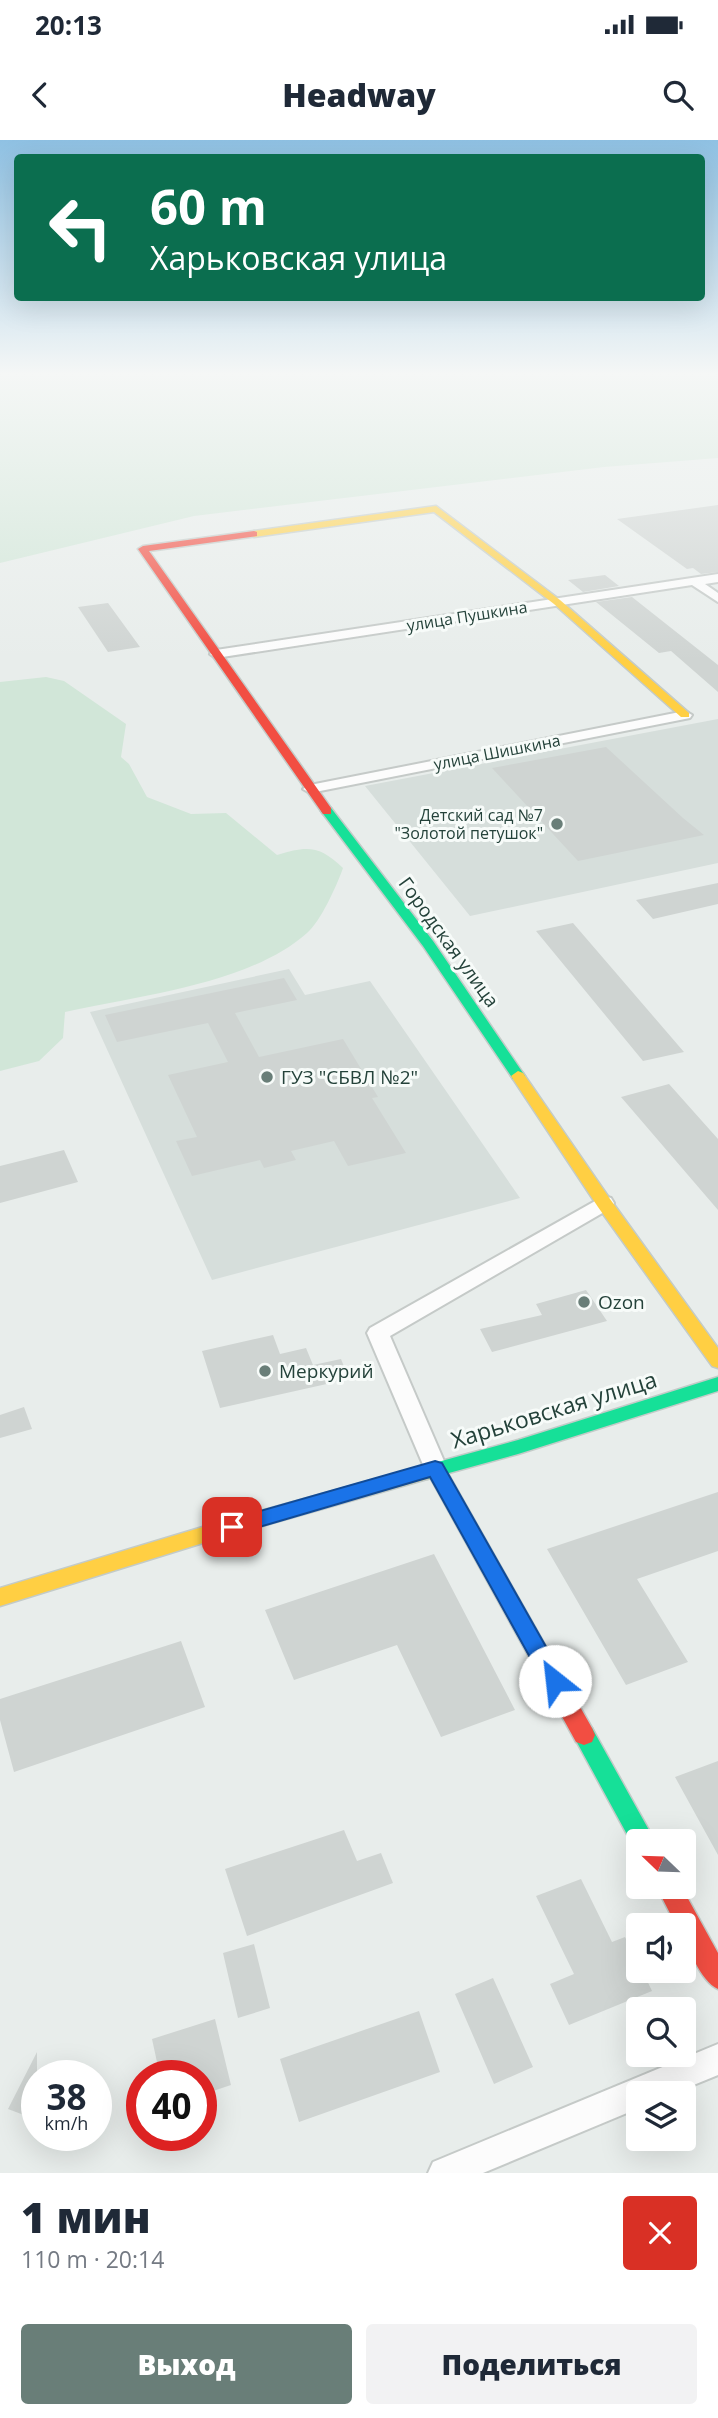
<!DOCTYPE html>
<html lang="ru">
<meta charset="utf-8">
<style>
body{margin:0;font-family:"Open Sans",sans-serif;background:#f2f2f3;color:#1f2937;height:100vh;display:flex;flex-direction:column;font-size:26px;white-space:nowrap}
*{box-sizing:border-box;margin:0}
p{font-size:23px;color:#747a83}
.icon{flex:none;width:38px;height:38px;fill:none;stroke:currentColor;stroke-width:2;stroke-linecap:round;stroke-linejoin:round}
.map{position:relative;height:2033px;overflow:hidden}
.panel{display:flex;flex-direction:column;background:#fff;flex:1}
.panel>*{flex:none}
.hud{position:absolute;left:14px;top:14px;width:691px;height:147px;border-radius:7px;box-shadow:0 7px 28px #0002;background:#0b6e4f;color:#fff;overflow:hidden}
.needle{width:46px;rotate:293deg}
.fabs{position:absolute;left:626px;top:1689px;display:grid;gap:14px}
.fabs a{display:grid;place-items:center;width:70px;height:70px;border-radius:7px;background:#fff;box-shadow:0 7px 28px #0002;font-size:35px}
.speed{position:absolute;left:21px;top:1920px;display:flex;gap:14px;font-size:35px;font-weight:700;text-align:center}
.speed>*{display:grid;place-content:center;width:91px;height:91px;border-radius:50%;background:#fff;box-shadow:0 7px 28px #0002;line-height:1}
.speed small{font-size:18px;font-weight:400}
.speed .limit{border:10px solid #d22;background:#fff;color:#111}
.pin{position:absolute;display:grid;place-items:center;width:60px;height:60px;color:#fff;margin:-30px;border-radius:14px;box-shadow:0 4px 10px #0006}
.me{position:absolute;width:77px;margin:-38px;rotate:331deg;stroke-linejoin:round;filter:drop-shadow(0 0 5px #0008)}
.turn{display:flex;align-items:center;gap:24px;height:147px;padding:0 21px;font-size:32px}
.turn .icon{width:91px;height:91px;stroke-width:2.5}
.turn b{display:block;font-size:49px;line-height:60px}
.round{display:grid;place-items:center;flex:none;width:74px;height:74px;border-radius:7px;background:#f2f2f3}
.head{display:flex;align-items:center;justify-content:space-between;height:119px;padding:0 21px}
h1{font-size:42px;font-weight:800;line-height:52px}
.cta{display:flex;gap:14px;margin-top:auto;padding:14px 21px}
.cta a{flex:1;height:80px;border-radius:7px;background:#697e78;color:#fff;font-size:28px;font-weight:800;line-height:80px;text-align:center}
.cta a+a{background:#f2f2f3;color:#1f2937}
.status{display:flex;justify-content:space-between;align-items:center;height:49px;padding:0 35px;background:#fff;direction:ltr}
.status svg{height:19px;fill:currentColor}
header{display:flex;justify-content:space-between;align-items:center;height:91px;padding:0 21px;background:#fff;font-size:32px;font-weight:800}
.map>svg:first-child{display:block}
.built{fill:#d6dedb}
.green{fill:#d1e6d8}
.building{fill:#cfd4d2}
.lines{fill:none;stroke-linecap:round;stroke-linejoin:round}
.street-casing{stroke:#c5cac8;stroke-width:4}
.fast-casing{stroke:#c3cbc8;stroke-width:3}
.slow-casing{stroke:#c3cbc8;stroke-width:3}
.jam-casing{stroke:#c3cbc8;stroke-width:3}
.street{fill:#fcfcfc;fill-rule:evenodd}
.fast{fill:#16e098;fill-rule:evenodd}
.slow{fill:#ffcf43;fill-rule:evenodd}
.jam{fill:#f24e42;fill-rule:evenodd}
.route{fill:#1a73e8;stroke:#114b97;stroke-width:2}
.poi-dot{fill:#697e78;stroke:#f7fbf9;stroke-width:2.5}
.labels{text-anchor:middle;stroke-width:6;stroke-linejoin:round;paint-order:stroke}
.far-street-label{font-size:16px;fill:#24423a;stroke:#f7fbf9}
.far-poi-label{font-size:16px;fill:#24423a;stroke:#f7fbf9;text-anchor:end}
.street-label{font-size:19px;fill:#24423a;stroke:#f7fbf9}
.poi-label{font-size:19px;fill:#24423a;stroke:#f7fbf9;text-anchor:start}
.near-street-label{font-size:23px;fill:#24423a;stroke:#f7fbf9}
</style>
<div class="status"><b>20:13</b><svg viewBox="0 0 49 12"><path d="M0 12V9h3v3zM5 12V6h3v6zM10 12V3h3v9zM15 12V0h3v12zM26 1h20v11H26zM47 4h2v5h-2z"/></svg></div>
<header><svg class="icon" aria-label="back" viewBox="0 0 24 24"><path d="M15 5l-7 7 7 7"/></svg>Headway<svg class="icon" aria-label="search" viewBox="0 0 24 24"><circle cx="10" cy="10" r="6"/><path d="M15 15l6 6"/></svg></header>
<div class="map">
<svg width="718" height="2033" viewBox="0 0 718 2033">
<rect width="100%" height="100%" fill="#e8edeb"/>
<path class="built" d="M718,579v144l-248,53 -105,-130z
M289,829l16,26 65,-14 150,217 -308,82 -122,-268z"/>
<path class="green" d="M0,236h718v82l-114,9 -410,49 -194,47z
M46,537l18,4 62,43 -5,33 8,7 18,33 44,17 35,-1 51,42c30,-9 42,-10 66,13 -6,17 -22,53 -36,65 -57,51 -169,63 -242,79l-2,26 -24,23 -39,10v-389z"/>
<path class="building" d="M718,365v67l-17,2 -8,-6 -6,1 -70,-50z
M605,435l14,11 -36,6 -15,-12z
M632,457l86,68v27l-47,-41 -12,2 -63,-51z
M108,463l32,44 -32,5 -30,-45z
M606,607l77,71 21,17 -126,26 -86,-93z
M718,743v21l-65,15 -17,-19z
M573,783l111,129 -41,9 -107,-130z
M284,838l13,22 -62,13 24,44 84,-18 35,58 -6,1 34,55 -58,13 -14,-25 -43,10 5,9 -32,8 -4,-8 -68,16 -16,-35 21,-4 -29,-62 60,-13 -20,-39 -91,19 -12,-27z
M669,944l49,55v71l-97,-113z
M64,1010l14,32 -78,21v-37z
M586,1150l21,31 -115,31 -12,-23 62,-14 -6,-11z
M273,1195l7,19 26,-6 7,17 28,-6 8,20 -129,29 -18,-57z
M24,1267l8,22 -32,9v-23z
M718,1352v59l-81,28 51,83 -62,23 -79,-136z
M434,1414l81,156 -74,27 -44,-92 -103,35 -29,-70z
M181,1501l24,66 -191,65 -14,-52v-21z
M718,1621v94l-43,-78z
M344,1690l13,31 24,-8 12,30 -146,53 -22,-67z
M581,1739l31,63 13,-5 14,27v6h3l10,21 -83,34 -19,-41 24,-10 -38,-78z
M254,1804l16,64 -32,10 -15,-65z
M493,1838l40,89 -39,17 -39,-90z
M419,1871l21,61 -141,50 -19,-63z
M215,1879l16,66 -30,10v-19h-41l-8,-37z
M37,1912v68l-29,-11z"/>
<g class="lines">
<defs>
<path id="street" d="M718,434v8l-13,2 13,9v9l-26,-17 -476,73 -6,-4 6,-4z
M685,571l7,4 -2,3 -380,75 -7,-4 7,-4z
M604,1056l7,2 3,5 -3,5 -221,128 57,132 -4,6 -8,3 -8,-3 -60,-141 3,-5z
M718,1904v31l-44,18h-35v15l-156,65h-55l5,-11z"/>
<path id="fast" d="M327,667l4,1 102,133 92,135 -2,3h-10l-90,-133 -102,-135z
M718,1237v14l-200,63 -91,25 -7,-2 -3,-5 3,-5 7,-2 91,-25z
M584,1585l8,3 63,113h-16v9l-4,-1 -62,-114 3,-7z"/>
<path id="slow" d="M436,366l124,94 129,113v4h-8l-127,-113 -120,-92 -180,25 -5,-3 5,-3z
M518,931l5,2 87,126 108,149v20l-6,-2 -114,-159 -87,-131z
M427,1325l7,2 3,5 -3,5 -228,65 -206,64v-18l206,-62z"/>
<path id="jam" d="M254,391l3,1v4l-108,15 182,257v6h-8l-185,-265 5,-3z
M435,1321l7,2 150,265 3,7 -3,7 -8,3 -8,-3 -151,-274 3,-5z
M656,1746h25l37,67v36c-17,-7 -34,-46 -34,-64h-8z"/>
</defs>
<use href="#street" class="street-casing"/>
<use href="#fast" class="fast-casing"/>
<use href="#slow" class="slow-casing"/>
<use href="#jam" class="jam-casing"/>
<use href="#street" class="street"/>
<use href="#fast" class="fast"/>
<use href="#slow" class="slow"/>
<use href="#jam" class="jam"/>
</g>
<linearGradient id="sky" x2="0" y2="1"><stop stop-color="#8fc1e3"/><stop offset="0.45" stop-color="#f5f7f6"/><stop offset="1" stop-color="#f5f7f6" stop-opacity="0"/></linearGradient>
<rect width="718" height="520" fill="url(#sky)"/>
<path class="route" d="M435,1321l7,2 120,212 3,6 -3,7 -7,3 -8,-3 -117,-211 -198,58 -7,-3 -3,-5 3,-6z"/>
<g class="poi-dot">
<circle cx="557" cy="684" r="7"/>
<circle cx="267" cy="937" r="7"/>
<circle cx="584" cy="1162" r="7"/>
<circle cx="265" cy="1231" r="7"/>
</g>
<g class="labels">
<g class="far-street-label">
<text transform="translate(467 476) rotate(-9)" y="6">улица Пушкина</text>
<text transform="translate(497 612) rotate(-11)" y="6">улица Шишкина</text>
</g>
<g class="far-poi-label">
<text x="543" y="681">Детский сад №7<tspan x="543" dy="18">"Золотой петушок"</tspan></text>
</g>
<g class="street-label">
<text transform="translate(449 802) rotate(54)" y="7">Городская улица</text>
</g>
<g class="poi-label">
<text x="281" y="944">ГУЗ "СБВЛ №2"</text>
<text x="598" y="1169">Ozon</text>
<text x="279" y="1238">Меркурий</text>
</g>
<g class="near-street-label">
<text transform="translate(554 1270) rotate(-17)" y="8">Харьковская улица</text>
</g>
</g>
</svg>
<div class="fabs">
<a><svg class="needle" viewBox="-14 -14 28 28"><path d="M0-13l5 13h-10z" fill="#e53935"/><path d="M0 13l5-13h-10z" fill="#747a83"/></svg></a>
<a><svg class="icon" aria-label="sound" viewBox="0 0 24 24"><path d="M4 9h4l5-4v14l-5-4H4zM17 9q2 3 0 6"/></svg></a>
<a><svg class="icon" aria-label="search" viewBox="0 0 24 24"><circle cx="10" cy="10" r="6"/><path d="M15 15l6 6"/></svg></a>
<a><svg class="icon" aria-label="layers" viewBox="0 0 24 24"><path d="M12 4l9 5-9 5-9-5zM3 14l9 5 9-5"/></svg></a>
</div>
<div class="speed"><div>38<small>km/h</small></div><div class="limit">40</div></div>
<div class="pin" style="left:232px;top:1387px;background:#d93025"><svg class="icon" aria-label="arrive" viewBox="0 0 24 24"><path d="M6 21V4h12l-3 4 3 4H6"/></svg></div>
<svg class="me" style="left:555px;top:1541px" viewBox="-20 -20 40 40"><circle r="19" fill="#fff"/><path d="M0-13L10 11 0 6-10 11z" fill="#1a73e8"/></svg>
<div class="hud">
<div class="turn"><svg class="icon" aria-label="left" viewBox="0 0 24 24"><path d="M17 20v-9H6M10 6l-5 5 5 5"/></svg><div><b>60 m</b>Харьковская улица</div></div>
</div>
</div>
<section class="panel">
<div class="head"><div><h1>1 мин</h1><p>110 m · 20:14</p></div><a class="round" style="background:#d93025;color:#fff"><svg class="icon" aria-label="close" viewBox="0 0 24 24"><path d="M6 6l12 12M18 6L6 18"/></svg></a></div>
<div class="cta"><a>Выход</a><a>Поделиться</a></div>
</section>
